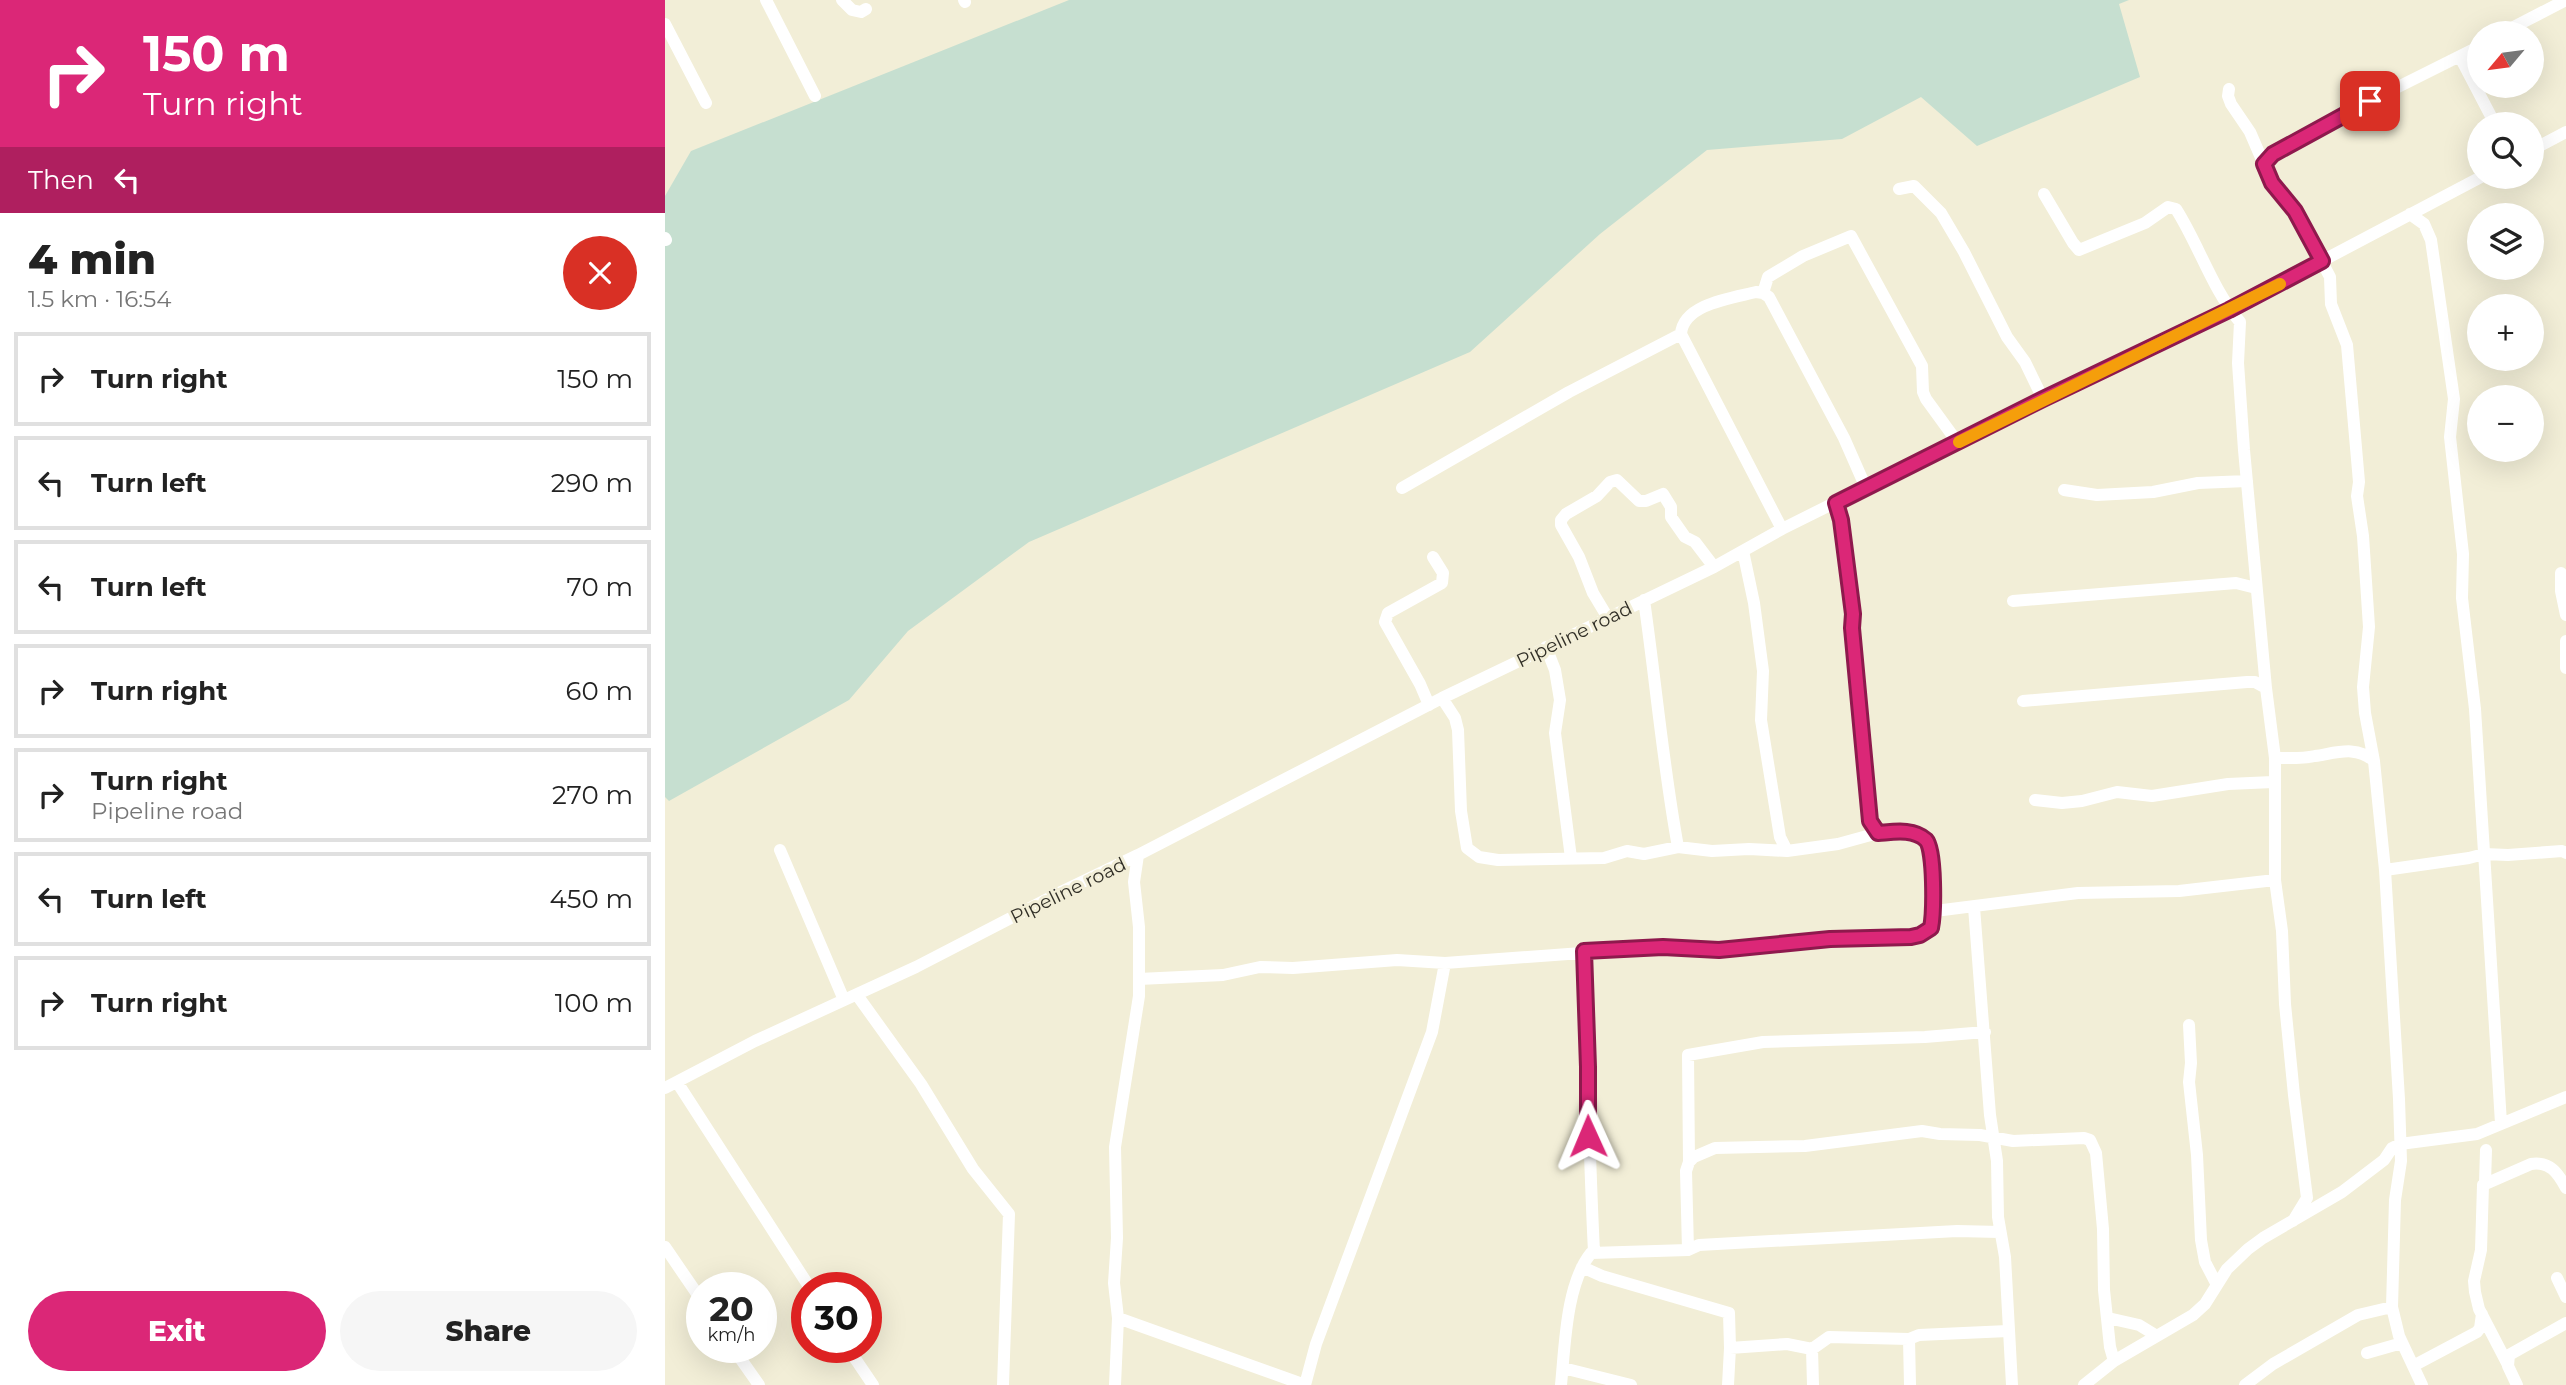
<!DOCTYPE html>
<meta charset="utf-8">
<style>
body{margin:0;font-family:Montserrat,sans-serif;background:#f6f6f6;color:#222;height:100vh;display:flex;flex-direction:column;font-size:26px;white-space:nowrap}
*{box-sizing:border-box;margin:0}
p{font-size:23px;color:#767676}
.icon{flex:none;width:38px;height:38px;fill:none;stroke:currentColor;stroke-width:2;stroke-linecap:round;stroke-linejoin:round}
.map{position:relative;flex:1;overflow:hidden}
.sheet{display:flex;flex-direction:column;background:#fff;width:665px}
.sheet>*{flex:none}
.banner{background:#db2777;color:#fff;overflow:hidden}
.needle{width:46px;rotate:241deg}
.buttons{position:absolute;left:1802px;top:21px;display:grid;gap:14px}
.buttons a{display:grid;place-items:center;width:77px;height:77px;border-radius:50%;background:#fff;box-shadow:0 7px 28px #0002;font-size:35px}
.speed{position:absolute;left:21px;top:1272px;display:flex;gap:14px;font-size:35px;font-weight:700;text-align:center}
.speed>*{display:grid;place-content:center;width:91px;height:91px;border-radius:50%;background:#fff;box-shadow:0 7px 28px #0002;line-height:1}
.speed small{font-size:18px;font-weight:400}
.speed .limit{border:10px solid #d22;background:#fff;color:#111}
.pin{position:absolute;display:grid;place-items:center;width:60px;height:60px;color:#fff;margin:-30px;border-radius:14px;box-shadow:0 4px 10px #0006}
.me{position:absolute;width:77px;margin:-38px;rotate:359deg;stroke-linejoin:round;filter:drop-shadow(0 0 5px #0008)}
.turn{display:flex;align-items:center;gap:24px;height:147px;padding:0 28px;font-size:32px}
.turn .icon{width:91px;height:91px;stroke-width:2.5}
.turn b{display:block;font-size:49px;line-height:60px}
.then{display:flex;align-items:center;height:66px;padding:0 28px;background:#0003;gap:14px;font-size:26px}
.round{display:grid;place-items:center;flex:none;width:74px;height:74px;border-radius:37px;background:#f6f6f6}
.overview{display:flex;align-items:center;justify-content:space-between;height:119px;padding:0 28px}
h1{font-size:42px;font-weight:800;line-height:52px}
.cta{display:flex;gap:14px;margin-top:auto;padding:14px 28px}
.cta a{flex:1;height:80px;border-radius:42px;background:#db2777;color:#fff;font-size:28px;font-weight:800;line-height:80px;text-align:center}
.cta a+a{background:#f6f6f6;color:#222}
ul{padding:0;list-style:none}
li{display:flex;align-items:center;gap:21px;height:94px;margin:0 14px 10px;padding:0 14px;border:4px solid #e0e0e0;border-radius:0px}
li div{flex:1}
li b{display:block;font-size:26px}
li em{font-style:normal}
main{display:flex;flex:1;min-height:0}
.map>svg:first-child{display:block}
.green{fill:#c6dfd0}
.lines{fill:none;stroke-linecap:round;stroke-linejoin:round}
.minor{stroke:#fff;stroke-width:12}
.route-casing{stroke:#8e194d;stroke-width:18}
.route{stroke:#db2777;stroke-width:12}
.slow{stroke:#f59e0b;stroke-width:12}
.labels{text-anchor:middle;stroke-width:6;stroke-linejoin:round;paint-order:stroke}
.street-label{font-size:19px;fill:#302e26;stroke:#f2eed7}
</style>
<main>
<section class="sheet">
<div class="banner">
<div class="turn"><svg class="icon" aria-label="right" viewBox="0 0 24 24"><path d="M7 20v-9h11M14 6l5 5-5 5"/></svg><div><b>150 m</b>Turn right</div></div>
<div class="then">Then<svg class="icon" aria-label="left" viewBox="0 0 24 24"><path d="M17 20v-9H6M10 6l-5 5 5 5"/></svg></div>
</div>
<div class="overview"><div><h1>4 min</h1><p>1.5 km · 16:54</p></div><a class="round" style="background:#d93025;color:#fff"><svg class="icon" aria-label="close" viewBox="0 0 24 24"><path d="M6 6l12 12M18 6L6 18"/></svg></a></div>
<ul>
<li><svg class="icon" aria-label="right" viewBox="0 0 24 24"><path d="M7 20v-9h11M14 6l5 5-5 5"/></svg><div><b>Turn right</b></div><em>150 m</em></li>
<li><svg class="icon" aria-label="left" viewBox="0 0 24 24"><path d="M17 20v-9H6M10 6l-5 5 5 5"/></svg><div><b>Turn left</b></div><em>290 m</em></li>
<li><svg class="icon" aria-label="left" viewBox="0 0 24 24"><path d="M17 20v-9H6M10 6l-5 5 5 5"/></svg><div><b>Turn left</b></div><em>70 m</em></li>
<li><svg class="icon" aria-label="right" viewBox="0 0 24 24"><path d="M7 20v-9h11M14 6l5 5-5 5"/></svg><div><b>Turn right</b></div><em>60 m</em></li>
<li><svg class="icon" aria-label="right" viewBox="0 0 24 24"><path d="M7 20v-9h11M14 6l5 5-5 5"/></svg><div><b>Turn right</b><p>Pipeline road</p></div><em>270 m</em></li>
<li><svg class="icon" aria-label="left" viewBox="0 0 24 24"><path d="M17 20v-9H6M10 6l-5 5 5 5"/></svg><div><b>Turn left</b></div><em>450 m</em></li>
<li><svg class="icon" aria-label="right" viewBox="0 0 24 24"><path d="M7 20v-9h11M14 6l5 5-5 5"/></svg><div><b>Turn right</b></div><em>100 m</em></li>
</ul>
<div class="cta"><a>Exit</a><a>Share</a></div>
</section>
<div class="map">
<svg width="1901" height="1385" viewBox="0 0 1901 1385">
<rect width="100%" height="100%" fill="#f2eed7"/>
<path class="green" d="M404,0h1060l-10,4 21,73 -163,69 -56,-49 -79,42 -135,11 -107,84 -130,118 -441,190 -121,89 -59,69 -180,101 -4,-4v-601l26,-45z"/>
<g class="lines">
<path class="minor" d="M101,0l49,96
M177,0l10,10 9,2 5,-3
M299,0l1,2
M0,24l41,79
M1837,33l64,-33
M1795,57l35,67
M1564,89l-1,7 3,8 19,28 22,51 23,28 35,66 1,27 16,41 12,137 -2,14 6,40 6,91 -6,60 2,26 9,48 11,109 14,229 2,62 -6,39 -3,107 7,29 23,49
M1867,150l34,-18
M1599,164l9,-10 53,-31 154,-77
M1234,189l15,-3 27,27 23,39 43,85 18,25 18,37
M1379,194l29,49 6,7 66,-27 23,-16 8,2c23,36 36,80 64,113l-2,41 6,87 22,238 9,70v122l7,51 3,73 9,91 13,103 -14,23
M1745,214l14,10 7,16 23,159 -4,38 13,117 -1,44 13,111 26,414
M0,238l1,2
M1098,293l5,-16 35,-21 48,-20 71,130 1,26 3,7 32,44
M737,488l167,-96 112,-58
M1399,490l33,5 56,-3 45,-9 49,-2
M1171,503l5,17 12,93 -1,15 17,187 1,6 8,12
M1117,529l-101,-195c2,-30 51,-36 75,-42l7,1 6,4 75,141 22,50
M1078,551l11,52 9,68 -2,49 19,117 7,14
M1896,573v18l5,24
M979,600c12,83 19,166 34,247
M1348,601l223,-18 20,5
M943,618l-15,-25 -14,-36 -18,-32v-5l5,-6 31,-18 13,-14 7,-2 22,21h7l17,-7 8,13v10l14,20 10,5 19,25
M1901,641v27
M881,647l9,23 5,30 -5,33 16,125
M1358,701l224,-19h8l11,6
M764,705l-9,-21 -35,-62 3,-9 54,-30 1,-10 -10,-16
M1610,758c13,0 27,1 40,-2 21,-3 41,-11 59,5
M1370,800l27,3 20,-2 35,-9 35,4 76,-12 45,-2
M115,850l64,150
M1720,870l84,-12 15,-4 24,1 54,-4 4,2
M1309,907l16,208 7,46 1,56 7,40 7,128
M1270,911l143,-18 101,-2 96,-11
M919,951c3,101 5,201 10,301
M474,979l84,-4 37,-8 33,1 104,-8 48,3 218,-16 56,3 111,-11 81,-2 9,-2 12,-7 3,-17 -5,-64 -7,-10 -18,-6 -27,2 -40,11 -51,7 -38,-2 -37,2 -34,-4 -34,7 -17,-3 -23,7 -106,2 -19,-3 -12,-9 -6,-37 -3,-81 -3,-12 -13,-20
M192,995l64,89 52,85 36,45 -6,171
M1524,1025l2,38 -2,19 8,73 4,85 4,22 12,23
M12,1082l133,206
M0,1088l90,-47 161,-74 141,-73 81,-39 304,-157 272,-131 68,-38 261,-130 186,-89 252,-133
M1024,1162l-1,-107 75,-13 162,-5 60,-5
M1820,1183l1,-33
M0,1247l37,54
M1023,1250l-2,-79 3,-9 5,-5 21,-9 90,-2 117,-15 18,3 40,1 33,6 71,-3 6,2 6,13 7,76 1,61 6,57 4,14
M917,1267l20,9 127,37 1,35
M1892,1278l9,19
M453,1318l187,67 11,-41 116,-312 13,-69
M1443,1318l31,7 18,11
M1244,1339l1,46
M68,1348l26,37
M183,1348l25,37
M1702,1353l35,-10
M1842,1363l-28,-54 -4,-17 -1,-11 7,-31 2,-65 48,-21c19,-3 27,9 35,24
M1748,1366l64,-34 3,-4 2,-14
M898,1368l68,17
M450,1385l3,-67 -4,-35 3,-45 -2,-91 24,-151v-69l-5,-45 4,-27
M896,1385c4,-40 5,-101 30,-132l97,-3 11,-5 258,-14 43,1
M1063,1385l2,-37 57,-4 25,5
M1148,1385l-1,-36 17,-12 80,2 10,-4 89,-4
M1419,1385l30,-24 79,-46 12,-11 22,-35 21,-20 15,-11 79,-46 42,-32 8,-12 8,-4 77,-10 89,-37
M1580,1385l28,-21 85,-49 34,-8
M1852,1385l-9,-19 1,-11 57,-32"/>
</g>
<g class="lines">
<defs>
<path id="route" d="M923,1136v-69l-4,-116 79,-4 56,3 111,-11 81,-2 9,-2 11,-7c3,-15 4,-78 -5,-88 -13,-12 -33,-8 -48,-7l-8,-12 -18,-193 1,-14 -12,-94 -5,-17 207,-104 186,-89 93,-49 -27,-50 -23,-28 -8,-19 9,-10 97,-53"/>
</defs>
<use href="#route" class="route-casing"/>
<use href="#route" class="route"/>
<path class="slow" d="M1294,442l321,-158"/>
</g>
<g class="labels">
<g class="street-label">
<text transform="translate(909 634) rotate(-26)" y="7">Pipeline road</text>
<text transform="translate(403 890) rotate(-26)" y="7">Pipeline road</text>
</g>
</g>
</svg>
<div class="buttons">
<a><svg class="needle" viewBox="-14 -14 28 28"><path d="M0-13l5 13h-10z" fill="#e53935"/><path d="M0 13l5-13h-10z" fill="#767676"/></svg></a>
<a><svg class="icon" aria-label="search" viewBox="0 0 24 24"><circle cx="10" cy="10" r="6"/><path d="M15 15l6 6"/></svg></a>
<a><svg class="icon" aria-label="layers" viewBox="0 0 24 24"><path d="M12 4l9 5-9 5-9-5zM3 14l9 5 9-5"/></svg></a>
<a>+</a>
<a>−</a>
</div>
<div class="speed"><div>20<small>km/h</small></div><div class="limit">30</div></div>
<div class="pin" style="left:1705px;top:101px;background:#d93025"><svg class="icon" aria-label="arrive" viewBox="0 0 24 24"><path d="M6 21V4h12l-3 4 3 4H6"/></svg></div>
<svg class="me" style="left:923px;top:1136px" viewBox="-20 -20 40 40"><path d="M0-17L14 15 0 8-14 15z" fill="#db2777" stroke="#fff" stroke-width="4"/></svg>
</div>
</main>
